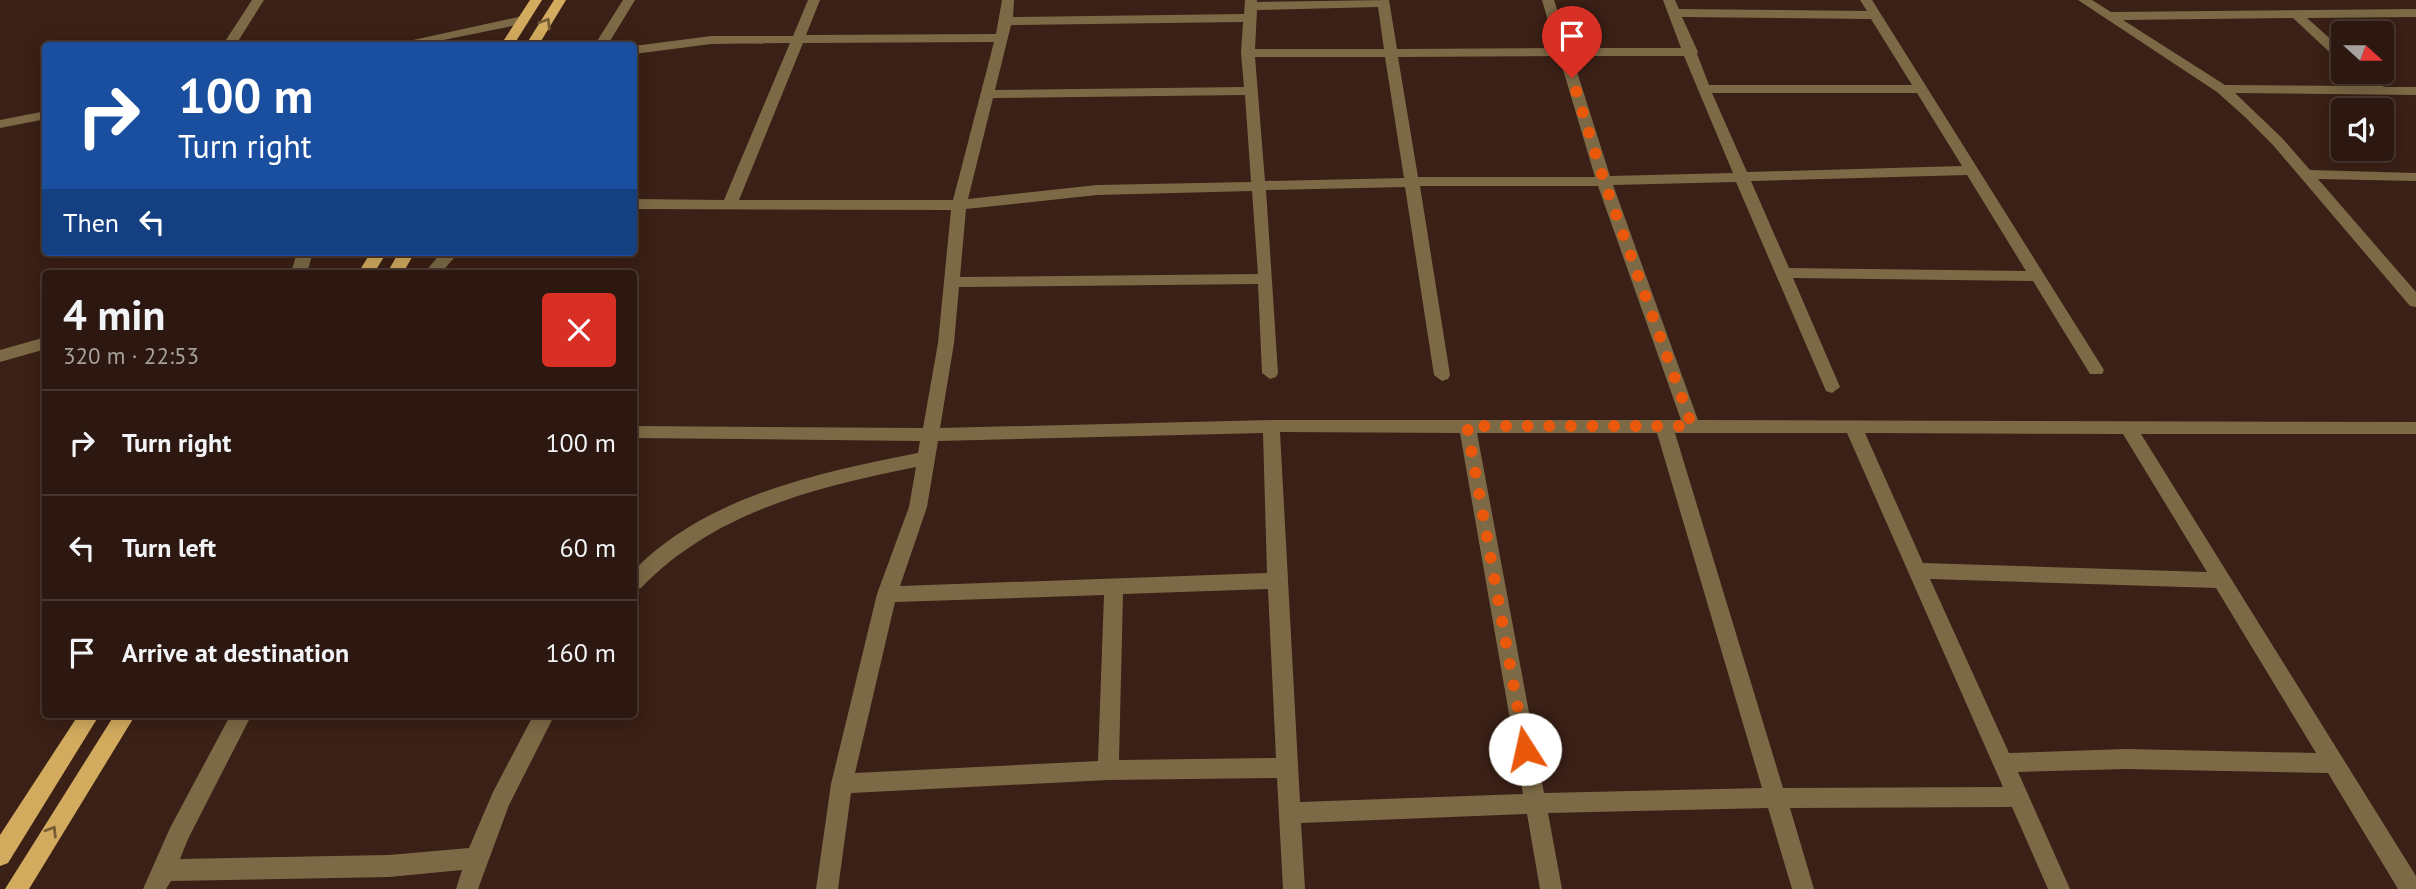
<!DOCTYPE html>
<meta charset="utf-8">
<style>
body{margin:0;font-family:"PT Sans",sans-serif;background:#38251e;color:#f1f3f6;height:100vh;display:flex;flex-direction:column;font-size:26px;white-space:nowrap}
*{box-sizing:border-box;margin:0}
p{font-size:23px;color:#a6a09f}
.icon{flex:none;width:38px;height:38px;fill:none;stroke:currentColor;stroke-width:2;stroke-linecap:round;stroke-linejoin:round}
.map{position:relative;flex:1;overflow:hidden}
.side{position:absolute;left:42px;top:270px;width:595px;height:448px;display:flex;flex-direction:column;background:#2c1810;border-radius:7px;box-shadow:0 4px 18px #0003,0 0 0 2px #483730}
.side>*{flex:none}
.top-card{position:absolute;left:42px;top:42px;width:595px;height:214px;border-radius:7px;box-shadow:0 4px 18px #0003,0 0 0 2px #483730;background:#1a4fa0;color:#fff;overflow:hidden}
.needle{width:46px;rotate:111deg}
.controls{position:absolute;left:2331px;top:21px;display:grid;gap:14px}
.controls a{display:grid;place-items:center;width:63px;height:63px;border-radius:7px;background:#2c1810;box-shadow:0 4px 18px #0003,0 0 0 2px #483730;font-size:35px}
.pin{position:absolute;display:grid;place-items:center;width:60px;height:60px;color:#fff;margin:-72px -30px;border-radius:50% 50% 50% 0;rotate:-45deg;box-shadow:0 0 7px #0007}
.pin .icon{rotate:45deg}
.me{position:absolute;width:77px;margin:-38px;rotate:350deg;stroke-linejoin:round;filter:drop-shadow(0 0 5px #0008)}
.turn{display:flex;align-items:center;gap:24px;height:147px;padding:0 21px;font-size:32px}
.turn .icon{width:91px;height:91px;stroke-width:2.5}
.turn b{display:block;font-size:49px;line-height:60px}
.then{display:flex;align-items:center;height:66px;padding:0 21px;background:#0003;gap:14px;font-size:26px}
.round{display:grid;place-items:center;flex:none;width:74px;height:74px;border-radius:7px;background:#38251e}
.headline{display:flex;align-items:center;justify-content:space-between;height:119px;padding:0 21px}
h1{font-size:42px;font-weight:700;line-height:52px}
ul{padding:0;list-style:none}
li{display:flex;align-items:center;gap:21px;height:105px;padding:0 21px;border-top:2px solid #483730}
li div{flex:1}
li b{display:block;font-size:26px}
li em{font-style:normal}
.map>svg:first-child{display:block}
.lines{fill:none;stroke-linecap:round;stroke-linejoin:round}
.minor{fill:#7c6a46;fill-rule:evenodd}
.major{fill:#d2ab5e;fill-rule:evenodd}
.oneway{stroke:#765c34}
.route{stroke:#ea580c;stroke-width:12;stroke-dasharray:0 21.6}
</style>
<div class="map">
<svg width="2416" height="889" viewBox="0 0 2416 889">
<rect width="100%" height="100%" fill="#3a2016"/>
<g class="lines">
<path class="minor" d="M252,0h12l-29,46h-13z
M623,0h12l-28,46h-13z
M808,0h12l-14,35 190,-1 6,-34h12l-1,17 231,-3 1,-14h12v2l132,-2 8,49 159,-1 -14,-48h12l15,48h112l-18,-48h12l4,9 188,2 -7,-11h12l232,370 -2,4h-12l-57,-93 -240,-3 47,109 -8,6 -6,-2 -90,-209 -123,3 85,235 718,2v12h-275l275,442v13h-18l-70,-116 -202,-4 -108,3 52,117h-22l-36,-82 -222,1 24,81h-22l-24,-81 -220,5 14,76h-22l-13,-75 -226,9 4,66h-22l-6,-111 -169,2 -257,13 -13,96h-22l15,-105 46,-190 32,-87 7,-40c-100,20 -202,45 -275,121l-7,2v-20c73,-74 186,-98 284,-117l2,-12 -286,-3v-12l289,2 15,-85 13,-133 -317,-1v-10l90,1 66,-157 -79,1 -77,10v-8l77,-10h82zM1378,7l6,42h-129l2,-39zM1682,17l189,2 41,66h-203l-12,-31 1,-2zM1243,22l-2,31 3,34 -249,3 16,-65zM994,42l-41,158h-214l64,-157zM1559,56l36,121h-177l-20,-120zM1572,56h112l49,117 -123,3zM1255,57h130l19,121 -139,3zM1712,93h205l45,73 -215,6zM1245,95l6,87 -154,3 -129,14 25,-101zM1967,175l59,96 -237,-3 -38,-87zM1420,186h178l83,234h-410l-331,8 14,-85 5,-56 299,-3 4,89 8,6 6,-2 2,-4 -12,-183 139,-3 29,188 8,6 6,-2 2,-4zM1252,191l6,83 -298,3 6,-68 131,-14zM1280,432l180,1 63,361 -223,8zM1263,433l4,140 -367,13 27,-79 11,-66zM1477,433h180l105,355 -218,5zM1675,433h172l156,354 -220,1zM1865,433l258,1 84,138 -284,-9zM1930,579l286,9 100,165 -190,-4 -117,4zM1268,589l8,169 -157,2 4,-166zM1104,595l-6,166 -243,12 40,-171z
M2078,0h14l19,12 305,-3v8l-109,1 36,32v11l-5,-1 -45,-42 -170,2 102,65 143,1 -16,-14h15l17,15h32v8l-181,-2 48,46 27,31 106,3v8l-98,-2 98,113v15l-6,-1 -137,-161 -28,-28 -28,-25z
M523,16l4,1v6l-113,23h-28z
M46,111v8l-46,9v-8z
M297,252h16l-6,21h-16z
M442,252h17l-18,21h-17z
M46,337v12l-46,13v-12z
M231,714h21l-64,125 -8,20 209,-4 80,-7 24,-56 41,-78h21l-46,91 -31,84h-22l6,-19 -73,7 -218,4 -5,8h-23l27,-61z"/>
<path class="major" d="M530,0h12l-29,46h-13z
M554,0h12l-28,46h-13z
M371,252h16l-13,21h-16z
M399,252h16l-12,21h-16z
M79,714h21l-92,149 -8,3v-31z
M115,714h21l-107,175h-24z"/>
</g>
<defs><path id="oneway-chevron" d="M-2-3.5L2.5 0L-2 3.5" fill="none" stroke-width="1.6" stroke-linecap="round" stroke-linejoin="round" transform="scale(1.75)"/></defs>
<g class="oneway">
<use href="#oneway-chevron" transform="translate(546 23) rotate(-58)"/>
<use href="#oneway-chevron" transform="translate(52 831) rotate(-58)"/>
</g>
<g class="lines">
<path class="route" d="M1525,749l-58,-323h225l-88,-245 -32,-103"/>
</g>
</svg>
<div class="controls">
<a><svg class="needle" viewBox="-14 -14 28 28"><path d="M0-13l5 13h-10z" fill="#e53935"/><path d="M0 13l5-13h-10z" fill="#a6a09f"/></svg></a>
<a><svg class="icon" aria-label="sound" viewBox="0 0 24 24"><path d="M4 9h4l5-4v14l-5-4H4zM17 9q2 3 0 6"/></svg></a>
</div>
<div class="pin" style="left:1572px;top:78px;background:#d93025"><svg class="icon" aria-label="arrive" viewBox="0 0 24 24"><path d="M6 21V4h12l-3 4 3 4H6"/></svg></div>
<svg class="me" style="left:1525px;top:749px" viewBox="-20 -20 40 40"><circle r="19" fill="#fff"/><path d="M0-13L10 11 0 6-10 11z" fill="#ea580c"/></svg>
<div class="top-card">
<div class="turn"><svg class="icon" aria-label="right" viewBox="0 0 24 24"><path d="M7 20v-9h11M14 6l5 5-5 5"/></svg><div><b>100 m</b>Turn right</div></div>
<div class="then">Then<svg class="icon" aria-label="left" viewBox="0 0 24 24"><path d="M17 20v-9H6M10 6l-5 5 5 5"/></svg></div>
</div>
<section class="side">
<div class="headline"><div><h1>4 min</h1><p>320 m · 22:53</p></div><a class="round" style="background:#d93025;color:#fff"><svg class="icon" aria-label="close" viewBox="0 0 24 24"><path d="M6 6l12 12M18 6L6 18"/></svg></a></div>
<ul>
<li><svg class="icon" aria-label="right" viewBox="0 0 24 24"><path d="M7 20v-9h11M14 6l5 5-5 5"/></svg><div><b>Turn right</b></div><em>100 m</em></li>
<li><svg class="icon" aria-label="left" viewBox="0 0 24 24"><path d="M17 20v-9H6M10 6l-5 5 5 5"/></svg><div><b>Turn left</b></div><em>60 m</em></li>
<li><svg class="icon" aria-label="arrive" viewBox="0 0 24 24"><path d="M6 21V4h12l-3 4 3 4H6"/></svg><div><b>Arrive at destination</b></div><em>160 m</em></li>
</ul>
</section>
</div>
